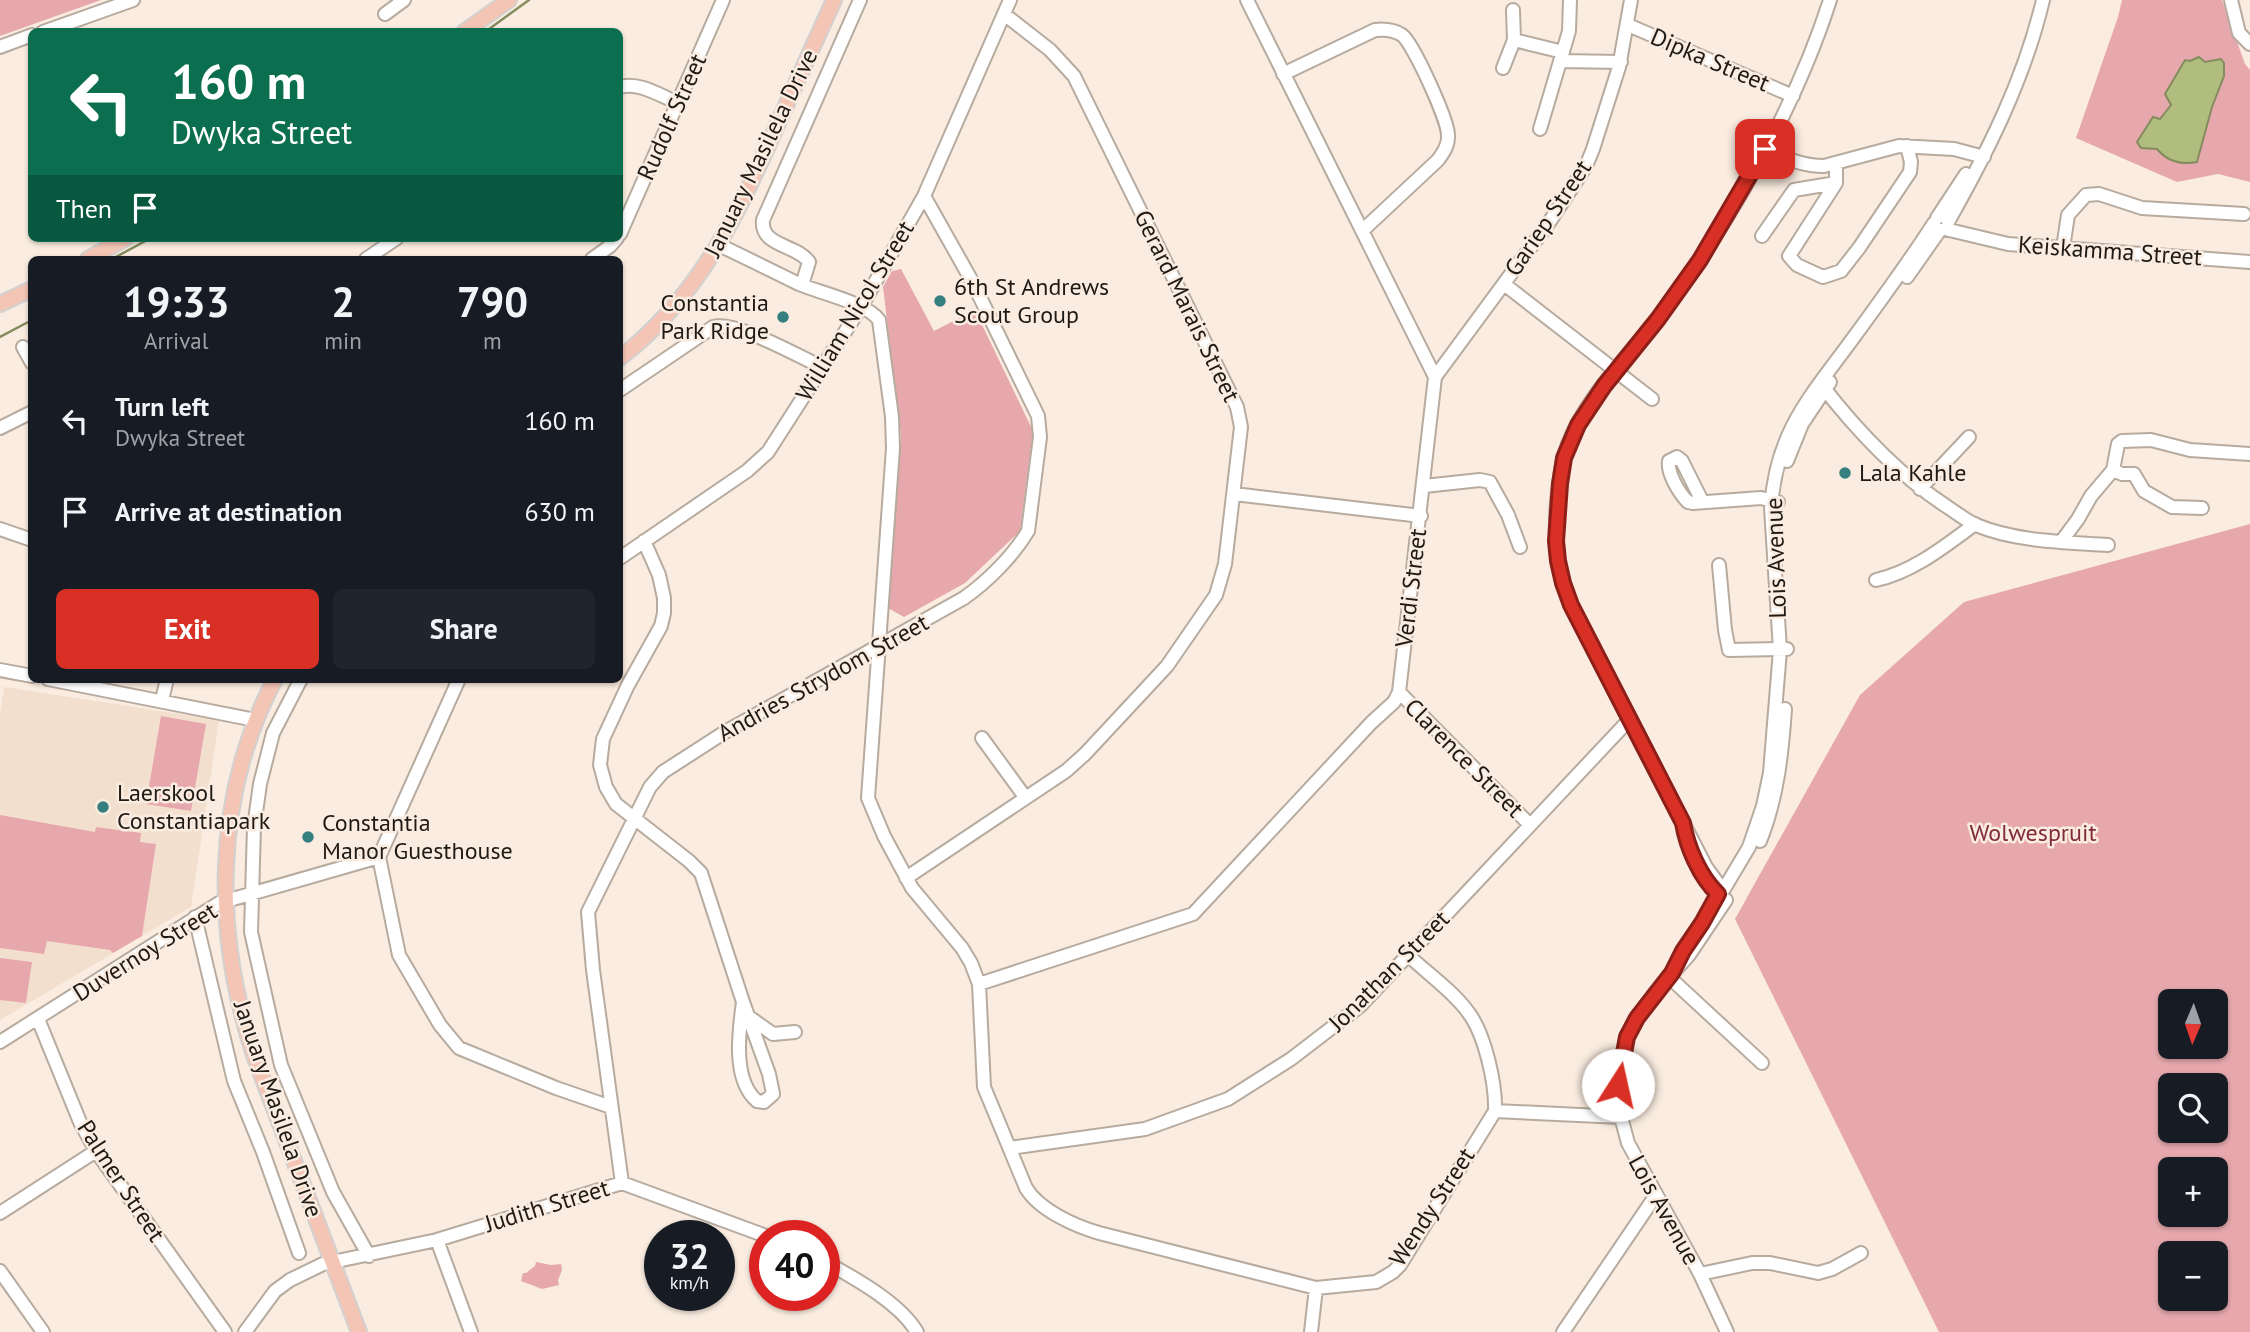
<!DOCTYPE html>
<meta charset="utf-8">
<style>
body{margin:0;font-family:"PT Sans",sans-serif;background:#20242c;color:#f1f3f6;height:100vh;display:flex;flex-direction:column;font-size:26px;white-space:nowrap}
*{box-sizing:border-box;margin:0}
p{font-size:23px;color:#9ea1a6}
.icon{flex:none;width:38px;height:38px;fill:none;stroke:currentColor;stroke-width:2;stroke-linecap:round;stroke-linejoin:round}
.map{position:relative;flex:1;overflow:hidden}
.panel{position:absolute;left:28px;top:256px;width:595px;height:427px;display:flex;flex-direction:column;background:#171b24;border-radius:10px;box-shadow:0 2px 5px #0004}
.panel>*{flex:none}
.top-card{position:absolute;left:28px;top:28px;width:595px;height:214px;border-radius:10px;box-shadow:0 2px 5px #0004;background:#0b6e4f;color:#fff;overflow:hidden}
.needle{width:46px;rotate:182deg}
.tools{position:absolute;left:2158px;top:989px;display:grid;gap:14px}
.tools a{display:grid;place-items:center;width:70px;height:70px;border-radius:10px;background:#171b24;box-shadow:0 2px 5px #0004;font-size:35px}
.speed{position:absolute;left:644px;top:1220px;display:flex;gap:14px;font-size:35px;font-weight:700;text-align:center}
.speed>*{display:grid;place-content:center;width:91px;height:91px;border-radius:50%;background:#171b24;box-shadow:0 2px 5px #0004;line-height:1}
.speed small{font-size:18px;font-weight:400}
.speed .limit{border:10px solid #d22;background:#fff;color:#111}
.pin{position:absolute;display:grid;place-items:center;width:60px;height:60px;color:#fff;margin:-30px;border-radius:14px;box-shadow:0 4px 10px #0006}
.me{position:absolute;width:77px;margin:-38px;rotate:10deg;stroke-linejoin:round;filter:drop-shadow(0 0 5px #0008)}
.turn{display:flex;align-items:center;gap:24px;height:147px;padding:0 28px;font-size:32px}
.turn .icon{width:91px;height:91px;stroke-width:2.5}
.turn b{display:block;font-size:49px;line-height:60px}
.then{display:flex;align-items:center;height:66px;padding:0 28px;background:#0003;gap:14px;font-size:26px}
.eta{display:flex;justify-content:space-evenly;align-items:center;height:119px;text-align:center}
.eta b{font-size:42px;font-weight:800;line-height:49px}
.primary-button{display:flex;gap:14px;margin-top:auto;padding:14px 28px}
.primary-button a{flex:1;height:80px;border-radius:10px;background:#d93025;color:#fff;font-size:28px;font-weight:800;line-height:80px;text-align:center}
.primary-button a+a{background:#20242c;color:#f1f3f6}
ul{padding:0;list-style:none}
li{display:flex;align-items:center;gap:21px;height:91px;padding:0 28px}
li div{flex:1}
li b{display:block;font-size:26px}
li em{font-style:normal}
.map>svg:first-child{display:block}
.built{fill:#f3dfcd}
.green{fill:#e6a8ad;fill-rule:evenodd}
.water{fill:#b0bd7e;stroke:#848c5e;stroke-width:2}
.lines{fill:none;stroke-linecap:round;stroke-linejoin:round}
.stream{stroke:#848c5e;stroke-width:2.5}
.minor-casing{stroke:#b7aa9e;stroke-width:16}
.major-casing{stroke:#d2d1d0;stroke-width:18}
.minor{stroke:#fff;stroke-width:12}
.major{stroke:#f4c5b5;stroke-width:14}
.route-casing{stroke:#8d1f18;stroke-width:18}
.route{stroke:#d93025;stroke-width:12}
.poi-dot{fill:#367f80;stroke:#faece0;stroke-width:2.5}
.labels{text-anchor:middle;stroke-width:5;stroke-linejoin:round;paint-order:stroke}
.street-label{font-size:24px;fill:#1f1a15;stroke:#faece0}
.poi-label{font-size:24px;fill:#1f1a15;stroke:#faece0;text-anchor:start}
.park-label{font-size:24px;fill:#7f2b39;stroke:#faece0}
</style>
<div class="map">
<svg width="2250" height="1332" viewBox="0 0 2250 1332">
<rect width="100%" height="100%" fill="#faece0"/>
<path class="built" d="M4,687l215,33 -28,187 -191,113v-306z"/>
<path class="green" d="M0,0h101l-101,36z
M2122,0h100l23,64 5,6v112l-32,-8 -41,8 -101,-44 42,-121z
M901,269l33,62 41,-21 58,121 -13,100 -55,52 -61,34 -16,-9 13,-171 -18,-150 9,-16z
M2250,524v808h-311l-204,-413 125,-224 104,-93zM2216,1001v45h-46v-45zM2216,1085v45h-46v-45zM2216,1169v45h-46v-45zM2170,1253h46v45h-46z
M161,716l45,8 -15,87 -45,-7z
M0,815l95,17 1,-5 45,6 -1,9 16,2 -14,92 -29,17 -3,-3 -63,-9 -3,13 -44,-6z
M0,958l32,4 -6,41 -26,-3z
M536,1262l15,3 10,-1 1,6 -4,10 1,5 -17,4 -21,-8 2,-8h3l9,-7z"/>
<path class="water" d="M2199,57l6,5 16,-3 3,4v13l-12,31 -15,55c-16,3 -30,-1 -40,-13l-16,-1 -4,-6 16,-25 7,2 11,-14 -6,-11 20,-34 5,1z"/>
<g class="lines">
<path class="stream" d="M485,32l44,-32
M112,259l39,-21
M0,337l32,-17"/>
<defs>
<path id="minor" d="M2231,0l8,33 11,11
M1513,10l1,30 49,12
M385,14l19,-14
M1628,25l165,71
M43,32l90,-32
M0,47l32,-12
M1560,61l61,1
M1503,68l11,-28
M1283,74l92,-44c9,-1 19,0 27,5 11,8 46,85 46,100 1,9 -4,17 -10,25l-76,71
M620,87c18,-6 41,9 58,16
M1540,129l29,-98 1,-31
M1765,149c20,9 37,17 59,17l75,-20 55,3 30,8
M1836,163v20l-47,73 8,9 26,12 18,-6 18,-23 51,-76 1,-10 -4,-16
M1937,218l29,-44
M1948,222c40,-71 76,-142 95,-222
M1945,229l63,15 242,18
M620,234l103,-234
M1762,236l32,-46 42,-7
M719,245c27,13 54,26 80,39 21,9 68,19 80,36l13,97 1,31 -25,350 16,38 28,52 50,60 9,15 8,21 5,103 42,101c13,22 49,38 73,45l217,55 60,-6 17,-10 7,-7 95,-154c1,-27 -10,-77 -27,-99 -14,-20 -41,-39 -59,-56
M2063,248l5,-33 18,-20 13,-1 43,14 102,6
M366,259l31,-21
M592,259l18,-13 7,-8
M1907,277l33,-47
M1504,284l148,115
M802,285l7,-23c-12,-18 -49,-15 -46,-42l97,-220
M23,347l9,16
M1435,377l115,-156 36,-55 7,-17 26,-82 12,-67
M1820,383c37,48 78,92 129,125 9,6 18,13 27,17 41,17 89,17 132,20
M620,390l93,-63c25,-6 84,29 109,40
M0,428l32,-16
M1787,461l15,-37 28,-42
M2113,470l9,4h12l10,17 28,16 30,1
M1424,486l56,-6 10,2 18,33 12,32
M1920,489l49,-52
M1234,494l187,22
M1702,501l-20,-40 -5,-4 -8,4c-2,12 10,32 19,41l5,1 68,-5 17,4
M0,529l32,11
M644,541l15,34 5,23v15l-3,13 -33,59 -25,54 -3,26 6,22 10,17 73,57 12,12 42,129 26,72 4,20 -9,8 -7,-1c-25,-21 -18,-70 -14,-99
M2061,542l17,-23 13,-23 22,-26 5,-26 4,-3 29,-1 39,10 60,4
M620,558l127,-87 21,-19 93,-145 63,-111 86,-196
M1719,565l6,65 4,20 58,-1
M1876,580c37,-8 69,-34 99,-56
M0,670l32,6
M48,679l207,41
M301,679l-28,54 -13,51 -6,43 -3,105 30,133 52,127 36,64
M459,679l-80,178 20,98 41,70 19,23 97,40 55,19
M1399,692l131,133
M162,700l5,-21
M982,738l43,59
M1760,841c17,-42 22,-87 25,-132
M906,878l160,-107 19,-17 82,-88 49,-71 9,-31 16,-137 -4,-20 -163,-331 -24,-26 -46,-36
M1722,889l-16,-22 -135,-262c-5,-15 -11,-30 -13,-46 -5,-32 -1,-84 10,-115 20,-52 69,-96 102,-141 64,-90 126,-197 160,-303
M1724,889l25,-42 14,-41 7,-33 10,-123 -9,-142c5,-77 40,-112 83,-171 27,-37 55,-75 80,-114
M1726,900l-37,55 -34,38 -18,25 -10,19 -9,48 3,32 7,26 72,131 27,58
M195,917l39,164 29,71 36,101
M1701,925l17,-28
M1669,977l93,86
M979,984l214,-70 178,-191 23,-21 5,-10 36,-315 -188,-377
M749,1017l24,17 22,-2
M38,1019l42,103 16,29 129,181
M0,1042l219,-139 160,-46
M1495,1111l126,6
M1010,1148l135,-19 83,-30 63,-40 69,-53 269,-286
M622,1183l-29,-213 -5,-58 62,-125 13,-15 62,-40 239,-134c24,-17 49,-42 64,-67l12,-94 -2,-21 -65,-133 -49,-87
M0,1213l96,-62
M437,1240l34,92
M824,1261c30,17 75,41 93,71
M0,1271l43,61
M1700,1274l52,-11h18l48,10 14,-4 29,-16
M245,1332l30,-41 15,-11 33,-16 114,-24 185,-57 144,53
M1311,1332l5,-44
M1563,1332l93,-137"/>
<path id="major" d="M464,32l45,-32
M88,259l38,-21
M0,304l32,-15
M620,358c78,-61 115,-138 154,-226 20,-44 40,-88 60,-132
M275,679c-62,118 -62,254 -20,379l104,274"/>
</defs>
<use href="#minor" class="minor-casing"/>
<use href="#major" class="major-casing"/>
<use href="#minor" class="minor"/>
<use href="#major" class="major"/>
</g>
<g class="lines">
<defs>
<path id="route" d="M1618,1085l9,-48 10,-19 35,-45 11,-22 19,-28 16,-29c-18,-17 -31,-47 -35,-71l-112,-218 -8,-22 -5,-22 -2,-20 4,-57 4,-26 14,-33 26,-39 54,-67 42,-59 65,-111"/>
</defs>
<use href="#route" class="route-casing"/>
<use href="#route" class="route"/>
</g>
<g class="poi-dot">
<circle cx="940" cy="301" r="7"/>
<circle cx="783" cy="317" r="7"/>
<circle cx="1845" cy="473" r="7"/>
<circle cx="103" cy="807" r="7"/>
<circle cx="308" cy="837" r="7"/>
</g>
<g class="labels">
<g class="street-label">
<text transform="translate(1710 60) rotate(23)" y="8">Dipka Street</text>
<text transform="translate(672 117) rotate(-66)" y="8">Rudolf Street</text>
<text transform="translate(761 153) rotate(-64)" y="8">January Masilela Drive</text>
<text transform="translate(1548 218) rotate(-56)" y="8">Gariep Street</text>
<text transform="translate(2110 251) rotate(4)" y="8">Keiskamma Street</text>
<text transform="translate(1187 306) rotate(64)" y="8">Gerard Marais Street</text>
<text transform="translate(855 311) rotate(-59)" y="8">William Nicol Street</text>
<text transform="translate(1776 558) rotate(-92)" y="8">Lois Avenue</text>
<text transform="translate(1411 588) rotate(-83)" y="8">Verdi Street</text>
<text transform="translate(823 678) rotate(-29)" y="8">Andries Strydom Street</text>
<text transform="translate(1464 758) rotate(45)" y="8">Clarence Street</text>
<text transform="translate(145 952) rotate(-32)" y="8">Duvernoy Street</text>
<text transform="translate(1389 971) rotate(-45)" y="8">Jonathan Street</text>
<text transform="translate(278 1109) rotate(71)" y="8">January Masilela Drive</text>
<text transform="translate(121 1181) rotate(57)" y="8">Palmer Street</text>
<text transform="translate(547 1206) rotate(-17)" y="8">Judith Street</text>
<text transform="translate(1432 1207) rotate(-57)" y="8">Wendy Street</text>
<text transform="translate(1664 1210) rotate(61)" y="8">Lois Avenue</text>
</g>
<g class="poi-label">
<text x="954" y="295">6th St Andrews<tspan x="954" dy="28">Scout Group</tspan></text>
<text x="769" y="311" text-anchor="end">Constantia<tspan x="769" dy="28">Park Ridge</tspan></text>
<text x="1859" y="481">Lala Kahle</text>
<text x="117" y="801">Laerskool<tspan x="117" dy="28">Constantiapark</tspan></text>
<text x="322" y="831">Constantia<tspan x="322" dy="28">Manor Guesthouse</tspan></text>
</g>
<g class="park-label">
<text x="2033" y="841">Wolwespruit</text>
</g>
</g>
</svg>
<div class="tools">
<a><svg class="needle" viewBox="-14 -14 28 28"><path d="M0-13l5 13h-10z" fill="#e53935"/><path d="M0 13l5-13h-10z" fill="#9ea1a6"/></svg></a>
<a><svg class="icon" aria-label="search" viewBox="0 0 24 24"><circle cx="10" cy="10" r="6"/><path d="M15 15l6 6"/></svg></a>
<a>+</a>
<a>−</a>
</div>
<div class="speed"><div>32<small>km/h</small></div><div class="limit">40</div></div>
<div class="pin" style="left:1765px;top:149px;background:#d93025"><svg class="icon" aria-label="arrive" viewBox="0 0 24 24"><path d="M6 21V4h12l-3 4 3 4H6"/></svg></div>
<svg class="me" style="left:1618px;top:1085px" viewBox="-20 -20 40 40"><circle r="19" fill="#fff"/><path d="M0-13L10 11 0 6-10 11z" fill="#d93025"/></svg>
<div class="top-card">
<div class="turn"><svg class="icon" aria-label="left" viewBox="0 0 24 24"><path d="M17 20v-9H6M10 6l-5 5 5 5"/></svg><div><b>160 m</b>Dwyka Street</div></div>
<div class="then">Then<svg class="icon" aria-label="arrive" viewBox="0 0 24 24"><path d="M6 21V4h12l-3 4 3 4H6"/></svg></div>
</div>
<section class="panel">
<div class="eta">
<div><b>19:33</b><p>Arrival</p></div>
<div><b>2</b><p>min</p></div>
<div><b>790</b><p>m</p></div>
</div>
<ul>
<li><svg class="icon" aria-label="left" viewBox="0 0 24 24"><path d="M17 20v-9H6M10 6l-5 5 5 5"/></svg><div><b>Turn left</b><p>Dwyka Street</p></div><em>160 m</em></li>
<li><svg class="icon" aria-label="arrive" viewBox="0 0 24 24"><path d="M6 21V4h12l-3 4 3 4H6"/></svg><div><b>Arrive at destination</b></div><em>630 m</em></li>
</ul>
<div class="primary-button"><a>Exit</a><a>Share</a></div>
</section>
</div>
